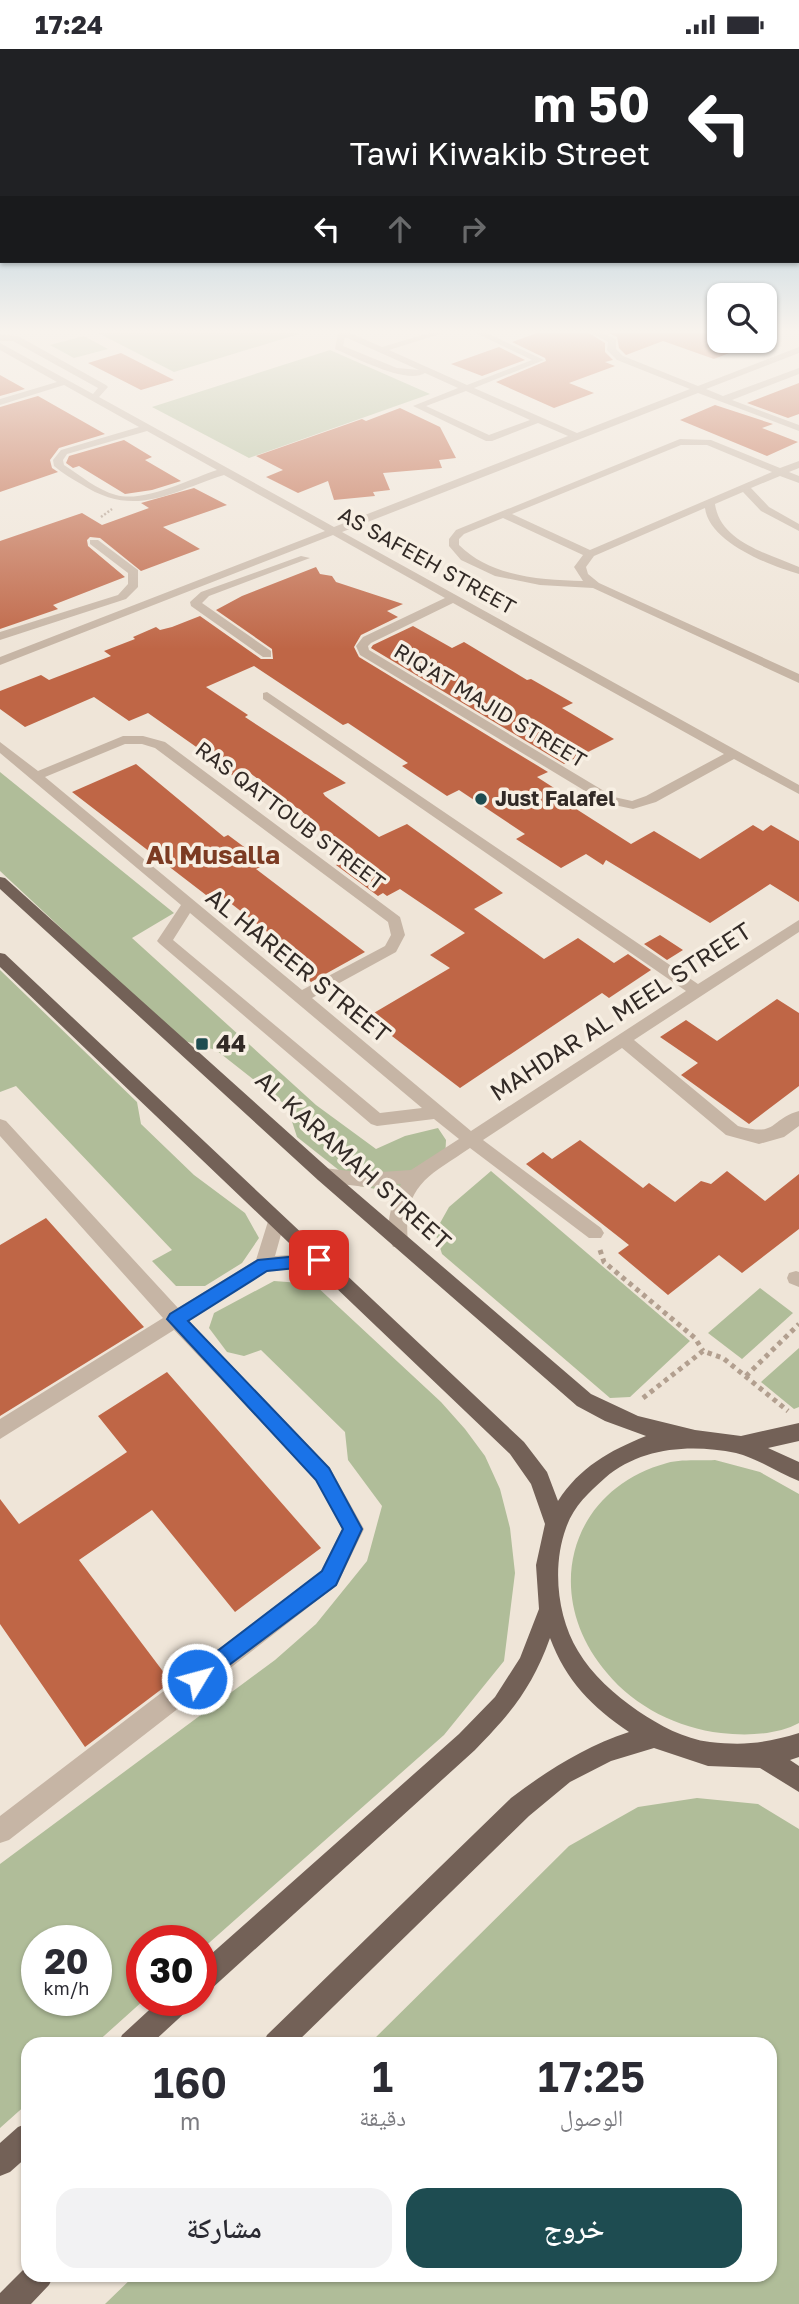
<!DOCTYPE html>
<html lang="ar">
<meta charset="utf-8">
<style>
body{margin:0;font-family:"Golos Text","Noto Naskh Arabic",sans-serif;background:#f2f2f3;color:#2b2b33;direction:rtl;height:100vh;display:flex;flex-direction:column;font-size:26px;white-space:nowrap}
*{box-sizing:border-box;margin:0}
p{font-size:23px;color:#7c7c81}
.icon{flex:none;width:38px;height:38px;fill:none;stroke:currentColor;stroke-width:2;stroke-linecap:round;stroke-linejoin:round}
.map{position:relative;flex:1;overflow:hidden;direction:ltr}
.side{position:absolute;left:21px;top:1988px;width:756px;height:245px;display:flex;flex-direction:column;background:#fff;border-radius:21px;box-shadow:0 2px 5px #0004;direction:rtl}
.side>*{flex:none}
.banner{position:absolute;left:0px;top:0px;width:800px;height:214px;box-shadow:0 2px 5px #0004;direction:rtl;background:#202124;color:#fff;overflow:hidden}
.buttons{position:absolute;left:707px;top:234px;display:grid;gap:14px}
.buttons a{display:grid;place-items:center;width:70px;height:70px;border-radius:14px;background:#fff;box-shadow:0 2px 5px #0004;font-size:35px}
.speed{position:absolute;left:21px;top:1876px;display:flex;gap:14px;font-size:35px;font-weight:700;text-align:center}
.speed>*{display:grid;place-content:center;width:91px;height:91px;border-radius:50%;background:#fff;box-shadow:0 2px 5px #0004;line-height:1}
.speed small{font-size:18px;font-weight:400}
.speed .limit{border:10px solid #d22;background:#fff;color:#111}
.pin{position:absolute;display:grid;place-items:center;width:60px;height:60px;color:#fff;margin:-30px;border-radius:14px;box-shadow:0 4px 10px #0006}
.me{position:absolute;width:77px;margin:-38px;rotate:53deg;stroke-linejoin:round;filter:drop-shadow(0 0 5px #0008)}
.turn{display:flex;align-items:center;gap:24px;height:147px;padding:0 35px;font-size:32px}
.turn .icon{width:91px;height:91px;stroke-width:2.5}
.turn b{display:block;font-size:49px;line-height:60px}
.lanes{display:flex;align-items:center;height:66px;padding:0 35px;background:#0003;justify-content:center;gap:35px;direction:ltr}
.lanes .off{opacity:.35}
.eta{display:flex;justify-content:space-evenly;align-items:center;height:119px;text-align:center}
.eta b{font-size:42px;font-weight:600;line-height:49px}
.button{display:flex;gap:14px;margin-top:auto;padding:14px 35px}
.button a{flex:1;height:80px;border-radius:21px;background:#1e4c51;color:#fff;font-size:28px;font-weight:600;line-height:80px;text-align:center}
.button a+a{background:#f2f2f3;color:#2b2b33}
.status{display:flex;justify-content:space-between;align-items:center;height:49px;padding:0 35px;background:#fff;direction:ltr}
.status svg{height:19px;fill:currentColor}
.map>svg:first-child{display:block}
.green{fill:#b0bd99;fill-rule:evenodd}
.building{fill:#bf6646}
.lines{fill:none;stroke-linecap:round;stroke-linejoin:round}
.path-far1{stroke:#b29f8f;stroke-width:2.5;stroke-dasharray:2 2;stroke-linecap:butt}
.path{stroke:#b29f8f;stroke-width:5;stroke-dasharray:4.5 4.5;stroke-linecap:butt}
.minor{fill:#c6b5a5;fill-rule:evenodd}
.major{fill:#736157;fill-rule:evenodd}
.route{fill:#1a73e8;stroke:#114b97;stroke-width:2}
.poi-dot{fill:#1e4c51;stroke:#f7efe3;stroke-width:2.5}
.labels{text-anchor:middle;stroke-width:7;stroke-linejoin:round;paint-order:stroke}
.far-street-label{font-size:21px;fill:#322a26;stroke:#f7efe3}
.far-poi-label{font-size:21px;font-weight:bold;fill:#322a26;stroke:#f7efe3;text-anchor:start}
.street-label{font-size:24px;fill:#322a26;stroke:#f7efe3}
.poi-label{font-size:24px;font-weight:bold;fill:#322a26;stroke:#f7efe3;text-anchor:start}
.neighbourhood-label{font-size:26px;font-weight:bold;fill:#7c3b23;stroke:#f7efe3}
</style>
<div class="status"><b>17:24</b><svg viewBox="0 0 49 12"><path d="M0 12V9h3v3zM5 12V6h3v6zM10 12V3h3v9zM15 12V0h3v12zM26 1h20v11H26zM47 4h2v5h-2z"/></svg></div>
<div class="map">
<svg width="799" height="2255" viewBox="0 0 799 2255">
<rect width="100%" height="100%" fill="#efe5d8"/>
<path class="green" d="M98,284h199l2,1 -125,38z
M84,287l24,13 -34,9 -24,-13z
M330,301l100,44 -181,64 -97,-51z
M0,723l174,141 -42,25 184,167 60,44 29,-13 33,-8 8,12 -1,20 -35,25 -23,6 -28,-5 -62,-49 -10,-31 -71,-56 -35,-10 -181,-169z
M0,921l137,132 4,22 53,51 51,38 14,25 -17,25 -37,23h-29l-24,-25 20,-11 -156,-164 -16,6z
M491,1122l199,170 -60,56 -20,1 -168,-144 -7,-22 14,-25z
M274,1232l40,3 127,118 24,27 20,27 15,33 10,39 5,45 -11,88 -60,74 -243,215v-9h-59v59h2l-49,44h-67v59l-28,25v-264l275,-204 41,-36 51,-63 15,-55 -34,-46 -3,-28 -84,-82 -17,6 -17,-4 -18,-24 5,-15zM37,1892h59v59h-59z
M760,1239l33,25 -51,46 -34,-26z
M799,1299v59l-5,2 -33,-27z
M715,1411l45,12 39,22v229c-22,12 -53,13 -78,10 -43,-5 -86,-26 -114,-60 -66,-77 -39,-183 60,-210 14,-4 33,-2 48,-3z
M697,1749l61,6 41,25v475h-694l30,-29h635v-231h-401l200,-198 69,-39z"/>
<path class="building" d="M537,284h52l16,10v9l8,8 -8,2 10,4 -46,17 25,10 -40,15 -58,-26 50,-21 -1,-3 -33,-16z
M609,284h110v8h40l-45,18 -51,-18 -37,14 -7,-7 -2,-11z
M499,298l26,13 -43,16 -31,-12z
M121,304l53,27 -33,10 -53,-27z
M0,326l25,14 -25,7z
M799,334v31l-11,4 -41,-15z
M38,347l67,38 -46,14 -9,12 2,8 6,4 -58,20v-85z
M715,356l58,19 -11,4 36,14 -31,14 -87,-36z
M400,359l40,19 16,31 -17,2 3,8 -59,5 7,17 -17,2 2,4 -41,4 -6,-19 -30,12 -32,-16 17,-7 -27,-14 106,-37 4,2z
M124,391l28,17 -7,3 36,21 -29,9 -27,4 -46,-28 -6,2 -7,-5 3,-7z
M194,439l33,17 -64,22 37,22 -59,22 -41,-33 -10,-1 -3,3 1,6 37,31 -72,28 5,4 -58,20v-88l82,-28 20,12 47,-17 -8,-5z
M316,518l4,7 12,2 4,6 67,22 -16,7 11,6 -37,18 -7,12 5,10 189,115 -11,5 28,18 -6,3 72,46 23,-13 46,28 53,-34 10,6 8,-6 28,16v61l-29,-18 -60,39 -104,-63 -3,5 -17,-11 -25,14 -45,-29 9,-5 -66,-44 -12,6 -45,-30 6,-3 -60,-40 -5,2 -89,-59 -48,21 42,28 -3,2 101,66 -23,10 2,3 54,41 28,-13 96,69 -29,16 70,50 34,-21 36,25 14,-9 23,16 -42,28 -7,-5 -142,95 -93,-71 83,-49 -20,-13 35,-22 -65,-44 -13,7 -4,-3 -5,3 -42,-31 6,-3 -5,-4 11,-6 -47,-36 4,-2 -59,-44 -13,6 -35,-24 4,-1 -54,-38 -19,8 -35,-24 -69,30 -25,-18v-18l41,-16 8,5 62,-24 -7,-5 31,-12 -2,-2 23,-10 4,3 12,-3 28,-11 61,43h12l-1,-10 -56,-39 26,-14z
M413,577l39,22 12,-6 63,38 4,-1 42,24 -11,5 52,31 -50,25 -193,-116 2,-3z
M136,715l88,73 4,-2 39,29 -11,5 109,83 -54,30 -43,-35 11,-6 -64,-50 -9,4 -134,-103z
M660,886l23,15 -16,10 -23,-16z
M777,950l22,14v73l-50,38 -68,-49 17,-12 -38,-26 26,-17 31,21z
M580,1091l63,48 6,-5 26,19 26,-21 10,3 16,-13 38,30 34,-27v55l-57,44 -23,-18 -51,40 -50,-42 11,-8 -103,-81 17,-12 9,7z
M46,1169l98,109 -144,89v-171z
M167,1323l154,176 -86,64 -83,-102 -73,50 92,122 -86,65 -85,-123v-125l19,25 108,-72 -29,-36z"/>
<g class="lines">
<path class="path-far1" d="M101,468l11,-8"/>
<path class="path" d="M600,1201l4,12 91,76 8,13
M746,1327l53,-52
M643,1349l60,-47 20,7 65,53"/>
<path class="minor" d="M338,284h12l32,14 47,-14h14l-54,17 78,35 65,-25 -56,-27h11l57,27 -70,28 103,45 113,-44 -73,-29 -10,-10 1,-8 -17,-9h11l14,6v10l7,7 75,30 101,-39v6l-93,36 17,7 76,-28v6l-67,26 67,25v6l-101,-38 -356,139 457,253v9l-65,-35 -78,43 -23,7 -28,-6 -245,-148 -4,-9 7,-9 82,-39 -112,-63 -333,130v-8l325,-126 -101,-56c-54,17 -89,44 -143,9 -9,-5 -19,-11 -27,-18l-1,-6 8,-10 78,-23 -75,-42 -64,20v-6l57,-17 -57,-32v-7l93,51 5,-6 -85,-47h-13v-6l18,1 88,49 2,2 -9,10 235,130 234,-91 -30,-13 -46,18h-6l-73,-35 45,-18 -33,-15c-19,12 -70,-16 -90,-24zM345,288l74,33 -22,-2 -54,-22zM466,342l64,29 -41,15 -63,-29zM147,382l70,39c-27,9 -73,33 -101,25 -19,-5 -36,-20 -52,-30l-1,-5 4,-6zM453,554l271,151 -78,42 -14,5 -18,-4 -245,-147 -1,-4 3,-3z
M680,390l31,1 69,28 19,-7v7l-10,4 10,4v7l-19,-7 -29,12 18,19 30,17v7l-38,-20 -18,-19 -28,12c5,38 54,50 84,63v7c-29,-8 -90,-32 -94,-66l-111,48 -8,11 2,7 11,9 200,91v9l-206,-95 -53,-3 -45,-9 -34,-16 -12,-14v-7l7,-9zM681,396h26l65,27 -182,78 -78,-36zM503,469l80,37 -9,12 9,14c-42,-1 -92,-4 -124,-36v-6l5,-5z
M90,491h8l40,30v17l-12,12 -126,41v-8l118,-37 10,-11v-11l-38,-29z
M301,507l9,2 -101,38 -7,7 69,48v6h-8l-72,-51 -1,-4 11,-10z
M267,643l431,292 101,-64v12l-165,108 104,86c41,11 30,-6 61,-15v15l-15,11 -25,7 -33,-9 -104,-87 -139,92 118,88 3,5 -3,5h-12l-119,-90c-41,28 -68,37 -62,94l-3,5h-12c-10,-20 -1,-45 8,-63l-35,3 -42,-5 -6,-2 -3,-5 3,-5 6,-2 42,5 45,-3 48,-31 -25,-20 -57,7 -6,-2 -211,-180 -3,-3 24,-36 -181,-152v-11l38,29 85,-35h20l22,6 235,175 5,18 -9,17 -84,46 159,133 215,-140 -423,-292v-6zM125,695h17l13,4 233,174 3,13 -6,11 -83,44 -257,-213zM190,864l232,195 -42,5 -207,-173z
M0,1070l6,2 172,187 78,-48 14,-45h12l3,5 -10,36 44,-3 6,2 3,5 -3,5 -6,2 -51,4 -79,50 141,147 34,61 -27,56 -328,255 -9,3v-27l321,-245 21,-42 -26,-49 -142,-150 -174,109v-20l163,-101 -163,-182z
M796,1222l3,1v15l-10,-4 -2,-5 2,-5z"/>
<path class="major" d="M0,828l5,1 325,292 261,224 47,22 57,14 46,6 58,-13v18l-31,7 31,14v19c-21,-8 -42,-23 -63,-28 -45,-9 -95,-6 -131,25 -16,14 -32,29 -39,50 -14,38 -9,89 12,123 14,24 37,44 60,60 21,14 46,28 72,31 35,4 56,1 89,-9v24l-9,3 9,6v26l-39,-24 -52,-2 -54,-18 -43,13 -41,21 -41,34 -234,228h-32l4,-9 244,-237c37,-28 73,-51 118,-66 -37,-25 -63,-51 -79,-94 -18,50 -39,75 -75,112l-265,240 -9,4v-31l258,-229 36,-37 25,-39 19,-49 -3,-44 9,-41 -14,-40 -21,-30 -510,-487v-14l5,1 519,488 23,30 11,29c22,-34 51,-50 88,-65l-41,-15 -28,-15 -259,-226 -318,-291z
M160,1951h33l-4,9 -38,35h-33l4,-9z
M28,2074v33l-18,16 -10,4v-33l18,-16z
M28,2216v10h26l-5,10 -18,19h-31v-11z"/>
</g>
<linearGradient id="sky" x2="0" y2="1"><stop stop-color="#7bafcf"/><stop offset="0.47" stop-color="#f8f3ed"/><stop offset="1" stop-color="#f8f3ed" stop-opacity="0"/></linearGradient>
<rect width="799" height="600" fill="url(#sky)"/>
<path class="route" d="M319,1205l6,2 2,4 -2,5 -58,6 -79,50 141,147 33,61 -26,56 -139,104 -7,-3 -3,-7 3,-7 132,-101 21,-42 -27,-49 -149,-161 3,-5 88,-54z"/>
<g class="poi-dot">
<circle cx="481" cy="750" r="7"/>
<rect x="195" y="988" width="14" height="14" rx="3.5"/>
</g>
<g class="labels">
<g class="far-street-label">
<text transform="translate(427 512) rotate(29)" y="7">AS SAFEEH STREET</text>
<text transform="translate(490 657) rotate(31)" y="7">RIQ'AT MAJID STREET</text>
<text transform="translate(290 767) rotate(37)" y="7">RAS QATTOUB STREET</text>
</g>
<g class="far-poi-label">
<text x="495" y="757">Just Falafel</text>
</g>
<g class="street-label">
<text transform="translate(298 917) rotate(39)" y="8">AL HAREER STREET</text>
<text transform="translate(621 963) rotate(-33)" y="8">MAHDAR AL MEEL STREET</text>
<text transform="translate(353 1112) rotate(42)" y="8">AL KARAMAH STREET</text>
</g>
<g class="poi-label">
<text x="216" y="1003">44</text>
</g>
<g class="neighbourhood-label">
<text x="213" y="815">Al Musalla</text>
</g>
</g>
</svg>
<div class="buttons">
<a><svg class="icon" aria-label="search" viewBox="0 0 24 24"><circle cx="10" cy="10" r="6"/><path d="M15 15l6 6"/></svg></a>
</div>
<div class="speed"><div>20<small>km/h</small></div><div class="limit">30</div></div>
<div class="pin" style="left:319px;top:1211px;background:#d93025"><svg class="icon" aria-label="arrive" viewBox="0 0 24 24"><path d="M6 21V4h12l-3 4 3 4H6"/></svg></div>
<svg class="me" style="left:197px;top:1630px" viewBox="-20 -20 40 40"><circle r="17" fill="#1a73e8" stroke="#fff" stroke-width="3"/><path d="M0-11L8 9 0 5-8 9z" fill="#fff"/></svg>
<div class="banner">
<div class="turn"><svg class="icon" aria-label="left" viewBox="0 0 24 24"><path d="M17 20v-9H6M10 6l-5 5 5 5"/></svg><div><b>50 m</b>Tawi Kiwakib Street</div></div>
<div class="lanes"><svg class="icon" aria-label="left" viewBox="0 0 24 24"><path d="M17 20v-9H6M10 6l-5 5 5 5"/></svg><svg class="icon off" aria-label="ahead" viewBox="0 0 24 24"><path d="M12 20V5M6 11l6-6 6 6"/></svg><svg class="icon off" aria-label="right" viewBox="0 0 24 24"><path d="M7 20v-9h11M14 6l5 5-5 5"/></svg></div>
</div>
<section class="side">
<div class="eta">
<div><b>17:25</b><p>الوصول</p></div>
<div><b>1</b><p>دقيقة</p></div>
<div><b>160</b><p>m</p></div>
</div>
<div class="button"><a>خروج</a><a>مشاركة</a></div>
</section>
</div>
